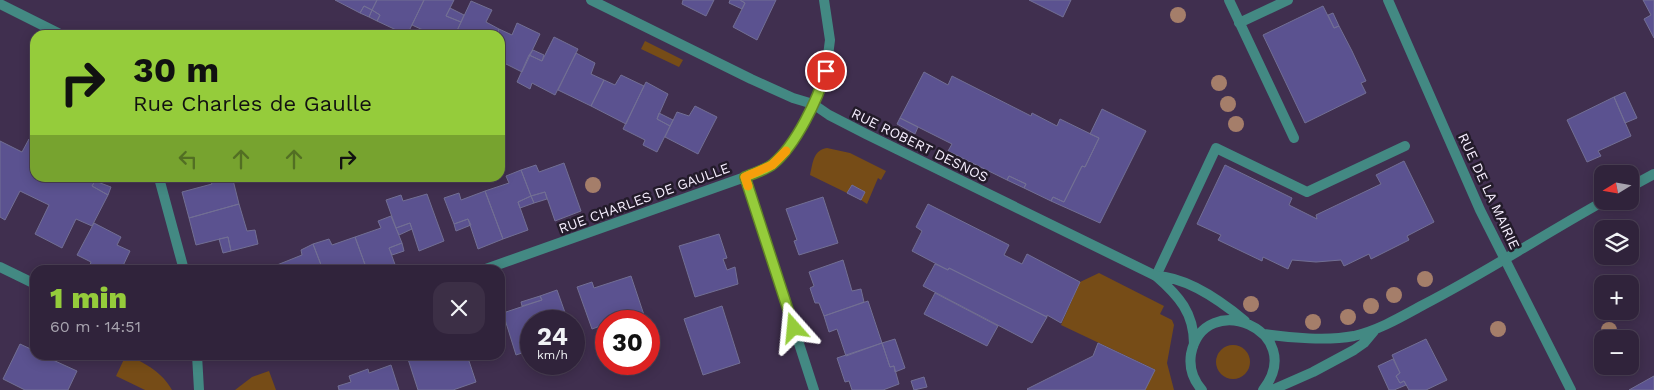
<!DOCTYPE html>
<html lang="fr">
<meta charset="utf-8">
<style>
body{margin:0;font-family:"Work Sans",sans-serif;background:#3c2f46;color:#f1f3f6;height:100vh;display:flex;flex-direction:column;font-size:19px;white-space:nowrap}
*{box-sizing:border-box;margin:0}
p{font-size:16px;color:#a8a4af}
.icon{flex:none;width:28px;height:28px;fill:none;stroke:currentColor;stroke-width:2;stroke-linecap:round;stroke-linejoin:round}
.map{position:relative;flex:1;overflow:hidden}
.panel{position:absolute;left:30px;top:265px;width:475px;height:95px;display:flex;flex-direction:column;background:#30233b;border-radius:15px;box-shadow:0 2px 12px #0003,0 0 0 1px #4b4055}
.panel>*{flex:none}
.top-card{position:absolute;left:30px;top:30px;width:475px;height:152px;border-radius:15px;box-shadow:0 2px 12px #0003,0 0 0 1px #4b4055;background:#95cc3b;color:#111;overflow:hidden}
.needle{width:32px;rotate:259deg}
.fabs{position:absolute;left:1594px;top:165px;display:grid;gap:10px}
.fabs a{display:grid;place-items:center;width:45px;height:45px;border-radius:10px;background:#30233b;box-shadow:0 2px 12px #0003,0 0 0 1px #4b4055;font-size:25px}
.speed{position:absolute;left:520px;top:310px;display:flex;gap:10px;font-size:25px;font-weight:700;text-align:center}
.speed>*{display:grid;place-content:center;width:65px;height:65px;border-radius:50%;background:#30233b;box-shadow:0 2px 12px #0003,0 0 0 1px #4b4055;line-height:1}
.speed small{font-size:12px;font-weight:400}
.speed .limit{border:8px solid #d22;background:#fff;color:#111}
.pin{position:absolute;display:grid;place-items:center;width:42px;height:42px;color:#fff;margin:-21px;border:2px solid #fff;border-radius:50%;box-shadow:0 1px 5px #0007}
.me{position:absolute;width:55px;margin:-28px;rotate:342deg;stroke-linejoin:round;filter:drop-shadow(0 0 4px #0008)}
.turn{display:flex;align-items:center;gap:18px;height:105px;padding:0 20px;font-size:22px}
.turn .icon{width:65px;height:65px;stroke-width:2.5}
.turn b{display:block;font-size:35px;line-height:42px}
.lanes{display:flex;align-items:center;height:48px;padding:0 20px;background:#0003;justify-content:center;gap:25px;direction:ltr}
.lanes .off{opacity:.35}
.round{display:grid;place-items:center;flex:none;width:52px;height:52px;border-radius:15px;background:#3c2f46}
.head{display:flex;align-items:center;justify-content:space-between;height:85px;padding:0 20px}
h1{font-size:30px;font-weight:800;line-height:38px;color:#95cc3b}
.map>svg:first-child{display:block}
.green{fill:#764c17}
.building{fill:#5b5290;stroke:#726f94}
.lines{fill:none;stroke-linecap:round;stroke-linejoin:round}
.service{stroke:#438983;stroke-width:10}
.minor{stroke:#438983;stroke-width:10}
.tertiary{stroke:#438983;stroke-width:10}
.tree{fill:#a57e6a}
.route-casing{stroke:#618526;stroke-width:12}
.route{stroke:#95cc3b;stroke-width:9}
.slow{stroke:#f59e0b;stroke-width:9}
.labels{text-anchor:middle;stroke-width:5;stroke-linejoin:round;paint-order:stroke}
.street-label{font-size:14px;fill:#f6eefe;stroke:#231b2a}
</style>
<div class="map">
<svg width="1654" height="390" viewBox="0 0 1654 390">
<rect width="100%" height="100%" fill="#402f4f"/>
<path class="green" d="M645,41l38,19 -4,7 -38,-18z
M827,148l23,5 36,18 -5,9 -3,-2 -11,26 -6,-4 4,-8 -13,-7 -5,8 -37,-18c3,-12 3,-25 17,-27z
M1099,273l65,33 -4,8 12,6 2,5 -7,38 7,27h-29l9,-21 -93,-44 19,-43z
M1216 362a17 17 0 1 1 34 0a17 17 0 1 1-34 0Z
M126,355h3c18,10 33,17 43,35h-27l-29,-14z
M269,371l7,19h-41l17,-13z"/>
<path class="building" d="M335,0h42l-5,10 -8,-4 -4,7z
M377,0h47l-17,35 -30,-14 3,-6 -8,-5z
M424,0h30l-8,16 15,6 -6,13h-21l-22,-10z
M683,0h31l-8,16 -24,-12z
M730,0h10l5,3 -3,6 -13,-6z
M740,0h36l-19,40 -24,-13 12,-24z
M1029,0h42l-8,17z
M1643,0h11v38l-10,-19 7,-4z
M471,1l21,9 -6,12 13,7 -2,6h-42z
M364,6l8,4 -3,7 -9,-4z
M1323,6l11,22 5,-2 13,25 14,30 -5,2 5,10 -61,30 -42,-88z
M450,8l14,7 -3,7 -15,-6z
M372,10l8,5 -3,6 -8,-4z
M1333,13l6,13 -5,2 -6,-13z
M517,23l23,11 -18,38 -22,-11v-26h-3l2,-6 13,6z
M554,37l24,12 -23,46 -23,-12 -2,6 -13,-7 12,-27 13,6z
M533,50l11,5 -2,6 -13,-6z
M576,53l19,10 -4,11 13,6 -13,26 -33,-16z
M924,72l24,13 4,-9 79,40 1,-3 25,13 3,-7 39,19 -14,29 -3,-1 -18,36 -11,-5 -2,4 -27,-13 2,-4 -17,-8 -2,4 -59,-29 4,-7 -52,-26z
M621,75l23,11 -18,38 -35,-18 13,-26 11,5z
M646,82l22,12 -11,25 13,7 -13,26 -14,-7 2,-5 -22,-11z
M1625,92l12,26 -12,5 -11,-26z
M1614,97l17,39 -33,15 3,5 -14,6 -20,-42z
M695,106l22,11 -19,37 -33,-17 12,-25 12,4z
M1102,109l44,22 -46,92 -49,-22 2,-4 11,5 18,-36 3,1 14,-29 -9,-4z
M659,113l14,7 -3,6 -13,-7z
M900,118l18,9 -3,7 -18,-10z
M29,139l6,3v36h38l6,2 1,-2h9l6,3 -3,5 16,9 -16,31 -16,-7 -14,29 -27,-14 14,-29 -29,-14 -15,29 -5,-3v-76l22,11z
M1404,161l30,61 -27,14 2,4 -38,19 -2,-5 -25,12 -3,-6 -25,2 -24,-2 -4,9 -25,-12 -1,4 -44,-21 3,-5 -24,-11 28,-59 67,33 -3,7 28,14 -1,-4 65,-31 -5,-9z
M564,163l17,48 -26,10 -10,-29 -14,4 -10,-26 15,-5 3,7z
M521,170l10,26 -13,6 10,28 -25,9 -18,-48 24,-8 -3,-7z
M1009,176l17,8 -2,4 -17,-8z
M209,178h30l-6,2 6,24 -50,14 -7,-26 30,-8z
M95,181l16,6 -3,8 -16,-9z
M852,185l13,7 -4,8 -14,-7z
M485,191l18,48 -25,10 -10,-30 -14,5 -10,-26 15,-5 2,7z
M545,192l2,7 -13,4 -3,-7z
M427,194l17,47 -25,10 -9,-28 -14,5 -10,-28 15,-5 2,6z
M531,196l3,7 -14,5 -2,-6z
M823,197l15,46 -39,12 -5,-14 3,-1 -11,-31z
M239,204l8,27 8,-1 3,14 -27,7 -3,-14 -32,8 -7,-27z
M928,204l81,41 -5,10 18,9 5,-10 53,28 -19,41 -14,-8v2l-98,-49 -1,2 -36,-19 10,-20 -6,-4z
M391,216l11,27 -13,5 8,22h-30l-12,-33 26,-9 -3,-7z
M468,219l3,6 -15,6 -2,-7z
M94,223l27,14 -4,8 13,6 -9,19h-28l-4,-2 2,-6 -14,-7z
M410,223l2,6 -13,6 -3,-7z
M719,234l8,24 -4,1 4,11 8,-3 3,17 -43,13 -16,-51z
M228,237l3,14 -8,2 -4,-14z
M355,237l12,33h-27l-1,-3 -10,3h-6l-10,-26 16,-5 3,6z
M402,243l2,8 -12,4 -3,-7z
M313,244l10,26h-44l-2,-5 25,-10 -1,-5z
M843,260l9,31 9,-2 3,13 -40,14 -5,-13h-4l-5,-15 4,-2 -5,-14z
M935,264l13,6 1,-2 98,49 -15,26 -109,-57z
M631,276l15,45h-40v3l-14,5 -15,-42 15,-5 2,6z
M557,290l11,31h-37v29l-15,5 -13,-42 39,-13 -2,-4z
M935,293l63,33 -11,20 -63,-32z
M540,296l2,4 -20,6 -1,-4z
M868,301l14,42 -36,13 -9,-27 -8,3 -5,-16z
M722,306l18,57 -37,12 -19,-56z
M895,339l10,29 -10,4 -1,-6 -4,1 -8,-24z
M1426,339l21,41 -21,10h-17l-5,-9 -4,2 -4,-7 4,-3 -8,-18z
M882,343l8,24 4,-1 5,18 -16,6h-31l-3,-9 -4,1 -8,-24z
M1098,343l57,27 -10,20h-117l-1,-1 66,-33z
M20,344l15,7v4h7l35,16 -9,19h-43l-22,-11z
M423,355l1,4 12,-4h31l9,27 -23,8h-35l-11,-34z
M1393,359l7,14 -4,3 4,7 4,-2 2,4 -12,5h-5l-11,-24z
M391,365l8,25h-60l-1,-4 13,-4 -2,-6 19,-7 1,4z
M1654,376v14h-25z
M924,377l3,10 -13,3 -3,-9z"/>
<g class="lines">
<path class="service" d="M1229,0l65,138
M1239,23l49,-23
M1156,276l60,-128 91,44 98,-46"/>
<path class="minor" d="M591,0l160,79 42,19 20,6 16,11 37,19 290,142c23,20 38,37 38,68
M0,4l62,31
M745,177l69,213
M159,178l25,92
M1630,187l24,-13
M0,267l35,17
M483,270l262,-93 27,-12 14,-14 11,-16 24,-46 5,-18 4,-31 -6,-40
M1156,276c31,1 65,25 89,45
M1264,334c26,4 64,7 90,2 25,-6 47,-19 69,-31 62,-32 120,-70 181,-104
M197,355l2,35
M1202,390c-9,-10 -13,-23 -11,-36 13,-67 118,-23 72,36
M1272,390l41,-18 41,-22 10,-7 10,-12"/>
<path class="tertiary" d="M1388,0l92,210 91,180"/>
</g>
<g class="tree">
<circle cx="1178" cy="15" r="8"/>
<circle cx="1219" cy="83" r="8"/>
<circle cx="1228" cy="104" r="8"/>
<circle cx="1236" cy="124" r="8"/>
<circle cx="593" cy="185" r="8"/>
<circle cx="1425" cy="279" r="8"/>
<circle cx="1394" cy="295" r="8"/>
<circle cx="1251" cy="304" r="8"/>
<circle cx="1371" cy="306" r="8"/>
<circle cx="1348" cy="317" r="8"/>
<circle cx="1313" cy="322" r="8"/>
<circle cx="1498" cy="329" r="8"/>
<circle cx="1609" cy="330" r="8"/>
</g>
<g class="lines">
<defs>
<path id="route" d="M794,328l-49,-151c9,-4 21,-7 28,-13 23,-19 45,-65 53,-93"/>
</defs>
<use href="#route" class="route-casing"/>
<use href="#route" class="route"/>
<path class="slow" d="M748,186l-3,-9 27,-12 14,-14"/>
</g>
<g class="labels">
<g class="street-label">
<text transform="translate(920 145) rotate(26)" y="5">RUE ROBERT DESNOS</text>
<text transform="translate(1489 191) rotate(65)" y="5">RUE DE LA MAIRIE</text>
<text transform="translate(644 198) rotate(-20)" y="5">RUE CHARLES DE GAULLE</text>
</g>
</g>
</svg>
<div class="fabs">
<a><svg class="needle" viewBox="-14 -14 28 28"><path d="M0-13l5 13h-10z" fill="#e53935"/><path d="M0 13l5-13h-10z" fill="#a8a4af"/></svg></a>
<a><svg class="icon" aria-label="layers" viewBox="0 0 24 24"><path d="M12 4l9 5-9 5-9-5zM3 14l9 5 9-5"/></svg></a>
<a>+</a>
<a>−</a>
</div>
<div class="speed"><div>24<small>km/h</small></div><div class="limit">30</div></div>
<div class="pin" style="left:826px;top:71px;background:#d93025"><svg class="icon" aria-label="arrive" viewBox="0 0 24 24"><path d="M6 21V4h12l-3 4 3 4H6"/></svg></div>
<svg class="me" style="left:794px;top:328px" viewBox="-20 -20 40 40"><path d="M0-17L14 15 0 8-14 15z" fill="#95cc3b" stroke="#fff" stroke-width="4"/></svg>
<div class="top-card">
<div class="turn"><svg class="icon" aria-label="right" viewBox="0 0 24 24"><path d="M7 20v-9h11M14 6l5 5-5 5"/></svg><div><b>30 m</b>Rue Charles de Gaulle</div></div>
<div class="lanes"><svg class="icon off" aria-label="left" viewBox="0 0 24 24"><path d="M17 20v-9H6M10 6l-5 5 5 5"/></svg><svg class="icon off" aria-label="ahead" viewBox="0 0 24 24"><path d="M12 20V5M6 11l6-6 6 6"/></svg><svg class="icon off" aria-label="ahead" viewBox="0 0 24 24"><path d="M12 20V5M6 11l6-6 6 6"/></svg><svg class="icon" aria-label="right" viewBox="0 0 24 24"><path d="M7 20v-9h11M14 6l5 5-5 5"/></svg></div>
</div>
<section class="panel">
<div class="head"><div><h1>1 min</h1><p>60 m · 14:51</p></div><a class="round"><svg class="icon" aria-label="close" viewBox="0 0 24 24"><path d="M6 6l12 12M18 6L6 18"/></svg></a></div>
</section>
</div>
